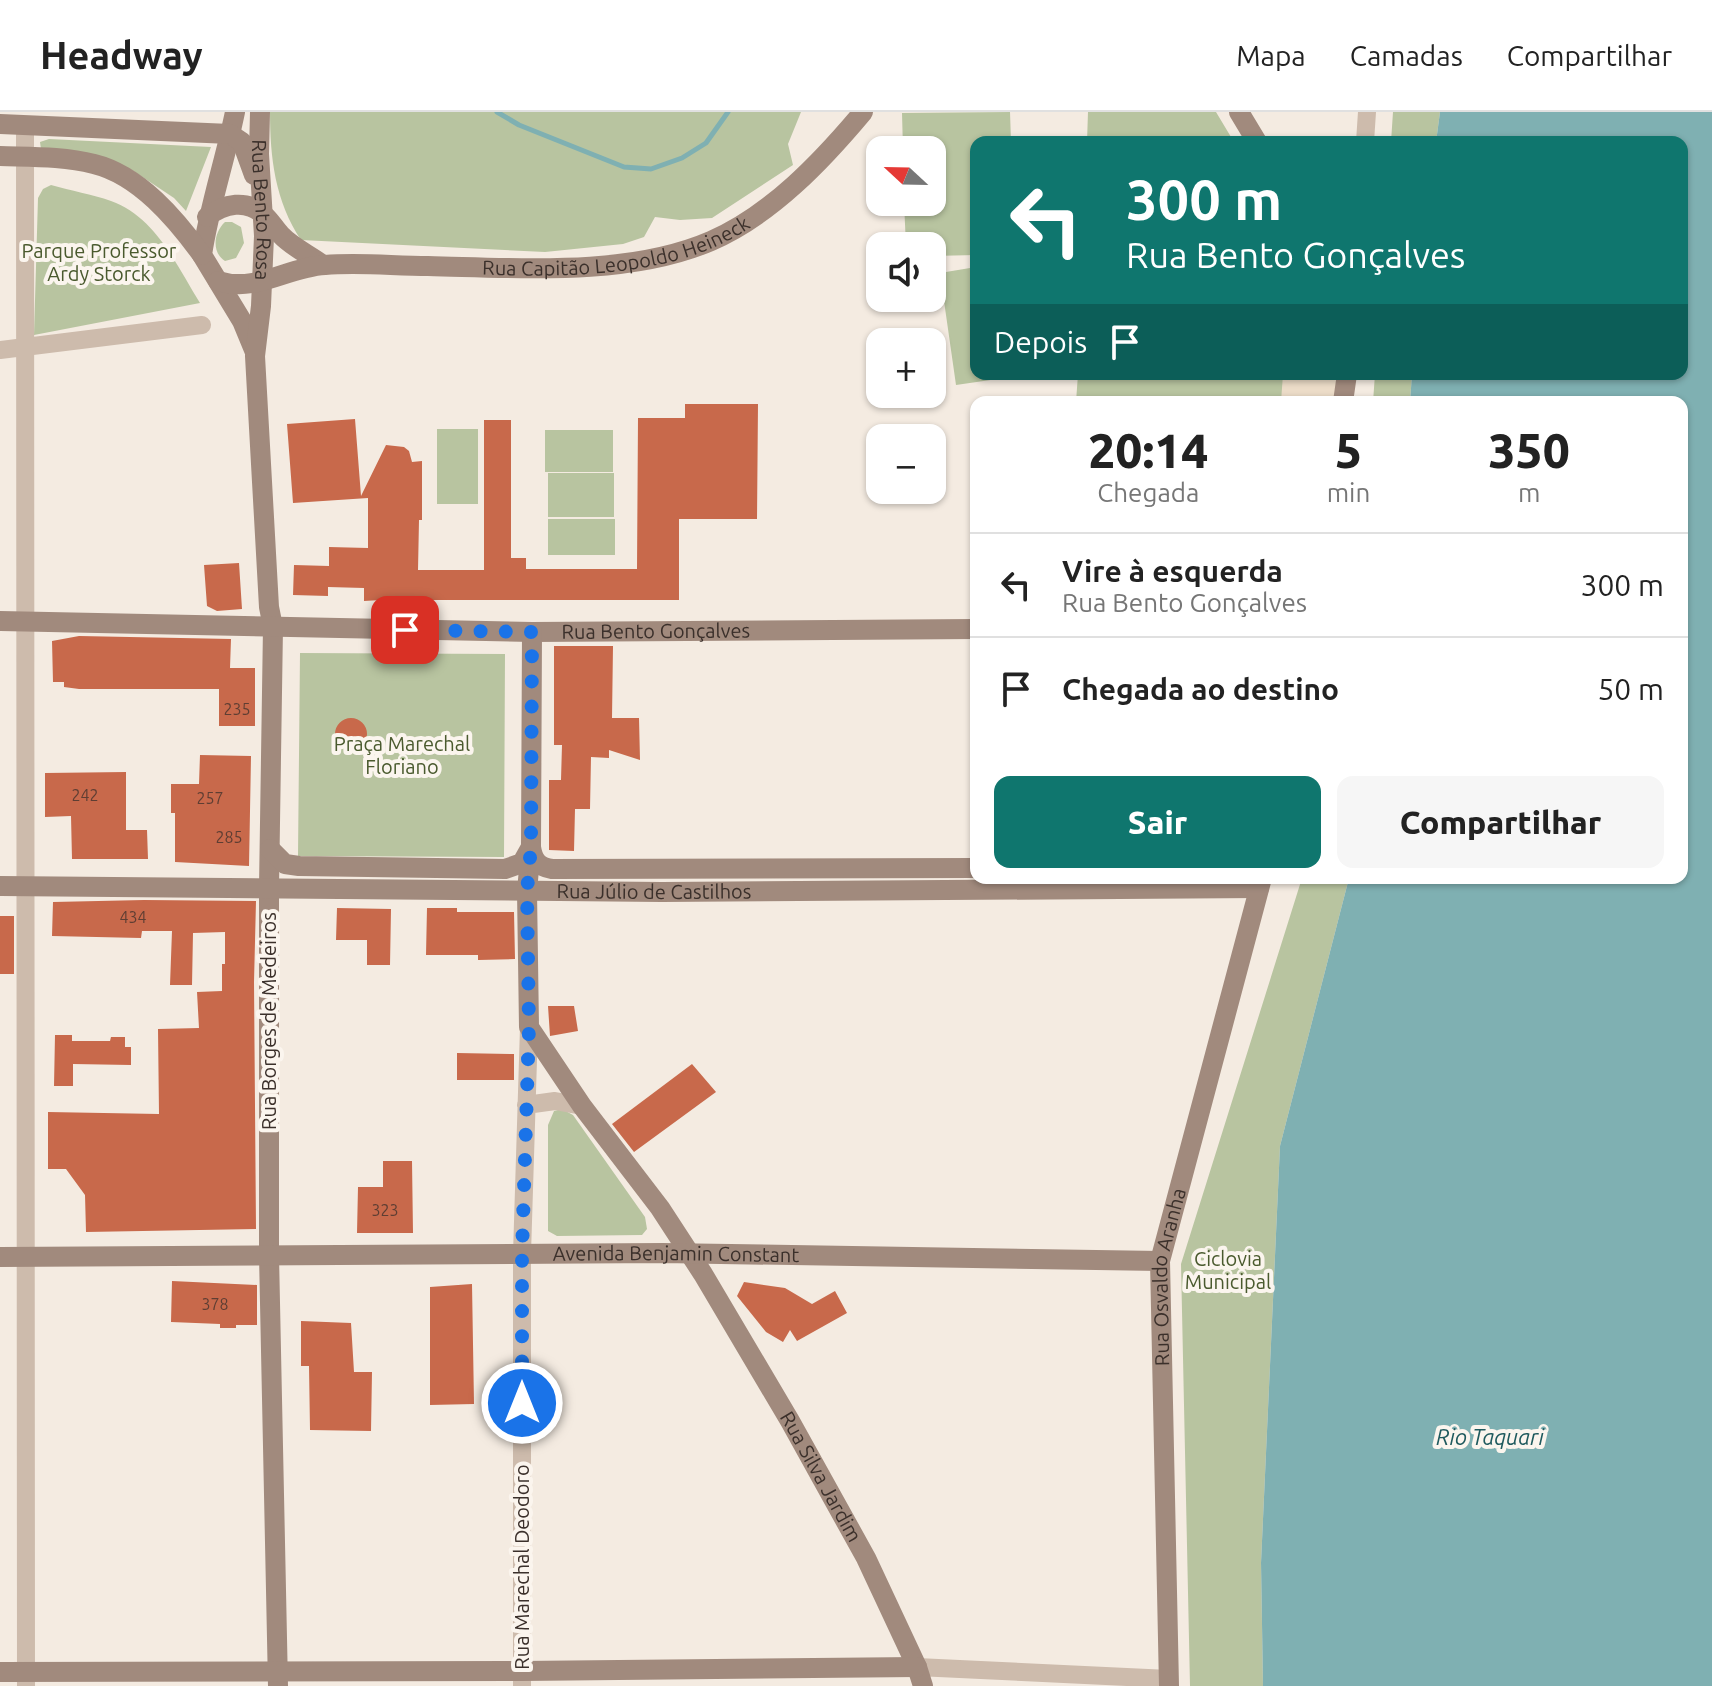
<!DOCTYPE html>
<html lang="pt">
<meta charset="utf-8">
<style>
body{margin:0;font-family:Ubuntu,sans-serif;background:#f6f6f6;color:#222;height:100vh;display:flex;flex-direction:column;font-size:30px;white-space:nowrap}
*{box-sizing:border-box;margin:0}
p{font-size:26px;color:#767676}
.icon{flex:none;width:44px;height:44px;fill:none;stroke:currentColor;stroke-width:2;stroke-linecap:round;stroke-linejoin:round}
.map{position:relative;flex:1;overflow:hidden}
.sheet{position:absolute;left:970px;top:284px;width:718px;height:488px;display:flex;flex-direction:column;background:#fff;border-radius:16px;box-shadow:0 2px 6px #0004}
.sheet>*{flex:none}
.top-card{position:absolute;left:970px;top:24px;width:718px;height:244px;border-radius:16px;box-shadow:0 2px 6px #0004;background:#0f766e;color:#fff;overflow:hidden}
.needle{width:52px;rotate:292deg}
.tools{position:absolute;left:866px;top:24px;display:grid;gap:16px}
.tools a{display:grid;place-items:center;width:80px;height:80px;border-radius:16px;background:#fff;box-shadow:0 2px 6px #0004;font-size:40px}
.pin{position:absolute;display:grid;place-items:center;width:68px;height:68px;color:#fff;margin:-34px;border-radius:16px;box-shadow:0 4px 12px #0006}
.me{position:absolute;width:88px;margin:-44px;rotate:0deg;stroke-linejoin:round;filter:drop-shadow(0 0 6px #0008)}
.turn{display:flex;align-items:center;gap:28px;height:168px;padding:0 24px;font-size:36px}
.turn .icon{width:104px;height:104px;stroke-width:2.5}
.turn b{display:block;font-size:56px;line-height:68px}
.then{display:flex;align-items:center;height:76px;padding:0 24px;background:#0003;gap:16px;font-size:30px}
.eta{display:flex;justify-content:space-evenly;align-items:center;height:136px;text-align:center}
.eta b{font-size:48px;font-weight:800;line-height:56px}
.cta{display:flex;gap:16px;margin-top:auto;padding:16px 24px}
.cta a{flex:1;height:92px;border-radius:16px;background:#0f766e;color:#fff;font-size:32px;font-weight:800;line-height:92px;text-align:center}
.cta a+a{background:#f6f6f6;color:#222}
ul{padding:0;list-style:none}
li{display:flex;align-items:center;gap:24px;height:104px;padding:0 24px;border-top:2px solid #e0e0e0}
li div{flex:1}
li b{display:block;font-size:30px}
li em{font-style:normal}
header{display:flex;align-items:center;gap:48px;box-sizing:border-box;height:112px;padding:0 40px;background:#fff;border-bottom:2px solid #e0e0e0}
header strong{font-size:38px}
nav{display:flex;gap:44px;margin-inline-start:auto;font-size:28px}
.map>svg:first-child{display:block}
.green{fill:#b8c4a0}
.plaza{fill:#ecdcc8}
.water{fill:#7fb0b2}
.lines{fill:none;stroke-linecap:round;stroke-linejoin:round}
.stream{stroke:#7fb0b2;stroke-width:5}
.building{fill:#c8694b}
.street{stroke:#cdbbac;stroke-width:18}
.secondary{stroke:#a18a7d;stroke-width:20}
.route{stroke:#1a73e8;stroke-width:14;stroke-dasharray:0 25.2}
.labels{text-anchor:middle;stroke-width:8;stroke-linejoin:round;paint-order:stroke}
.number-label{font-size:16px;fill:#5e3e33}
.street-label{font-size:20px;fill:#3b302b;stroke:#fbf5ee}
.park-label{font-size:20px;fill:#4a5a2e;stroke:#fbf5ee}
.water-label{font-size:22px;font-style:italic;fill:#1f5a5e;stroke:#fbf5ee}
</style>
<header>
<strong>Headway</strong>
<nav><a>Mapa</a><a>Camadas</a><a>Compartilhar</a></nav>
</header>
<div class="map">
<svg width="1712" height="1574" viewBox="0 0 1712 1574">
<rect width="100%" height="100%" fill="#f4ebe1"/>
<path class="green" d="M270,0h531l-13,32 5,21 -81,53 -32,2 -25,-3 -11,20 -21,7 -78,8 -244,-12c-26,-39 -31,-82 -31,-128z
M1010,0l1,30h-35v113l-44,1v-10h-26l-2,-44h28v-52h-29l-1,-37z
M1088,0h128l18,30h-147z
M1393,0h47l-4,30h-45z
M49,27l162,8 -25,64 -12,-13 -42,-28 -91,-21 -1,-7z
M51,73c20,6 41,9 60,16 46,17 65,64 89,102l-166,32 4,-137 5,-9z
M225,110h7l9,5 3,16 -8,15 -11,3c-14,-9 -11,-29 0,-39z
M976,155v107h56l-76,11 -16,-112z
M1078,262h262l-4,28h-260z
M1375,262h37l-2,28h-37z
M437,317h41v75h-41z
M545,318h68v42h-68z
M548,361h66v44h-66z
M548,407h67v36h-67z
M300,541l205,1 -1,203 -206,-1z
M1302,766h47l-69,268 -19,417 2,123h-73l-9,-422z
M562,997l11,6 72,102 2,12 -5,6 -85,1 -9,-5v-106l6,-14z"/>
<path class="plaza" d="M1283,262h57l-4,28h-55z"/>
<path class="water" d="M1440,0h272v1574h-449l-2,-123 19,-417 69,-268h333v-476h-272l2,-28h270v-232h-246z"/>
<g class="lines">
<path class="stream" d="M497,0l22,13 105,42 27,2 31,-11 24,-15 22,-31"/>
</g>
<path class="building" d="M685,292h73l-1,115h-78v81h-277v3l-21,1v-4l-17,1v-13l-36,-1v9l-35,-1 1,-30 35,1v-19l39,1v-50l-75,5 -6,-79 68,-5 6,77 25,-51 18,2 5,4 3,11 10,-1v59h-3l-1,50h66v-150h27v138h15v11h111l1,-151h47z
M239,451l3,46 -25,2 -10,-5 -3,-41z
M79,524l152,3 -1,29h25v58h-36v-37h-140l-15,-2v-5h-11l-1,-41z
M554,534h59l-1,72h27l1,42 -31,-10v8l-18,-1 -1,52h-15l-1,42 -25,-1v-70h12l1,-35h-8z
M335 622a16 16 0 1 1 32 0a16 16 0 1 1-32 0Z
M200,643l51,1 -2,110 -74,-4v-49h-4v-29h28z
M126,660v58h21l1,29h-76l-1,-43 -26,1v-44z
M144,788l112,1 -2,81 2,247 -170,3 -1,-37 -19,-26h-18v-57l111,2 -1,-85 41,-1 -2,-36 25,-1v-27h3v-32l-32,1 -1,52h-22l2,-54h-30l-1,7 -89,-2 1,-34z
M337,796l54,1 -1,56h-23v-25h-31z
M427,796h30v4h57l1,47 -37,1v-5h-52z
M0,804h14v58h-14z
M548,894h26l4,25 -28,5z
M55,923h17v6h38l1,-4h14v10h6v18l-58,-1v22h-19z
M457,941l57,1v26h-57z
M692,952l24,28 -82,60 -22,-28z
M383,1049h29l1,72h-56l1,-46h25z
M172,1169l85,4v40h-21v3h-16v-4l-49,-2z
M744,1170l41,6 27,16 23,-13 12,22 -50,28 -7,-11 -7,12 -17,-10 -29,-36z
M472,1172l2,120 -44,1v-118z
M301,1209l50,2 3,49h18l-1,59 -61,-1 -1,-64h-8z"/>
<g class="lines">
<path class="street" d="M25,13l1,1561
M1365,30l2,-30
M0,238l202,-25
M526,993l29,-4 27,5
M917,1555l252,12
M522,1574v-432l7,-227"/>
<g class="secondary">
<path d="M235,0c-10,49 -26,95 -33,143l40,66 12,29"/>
<path id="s1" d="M260,0l-1,42 5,82 -3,70 -6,50 14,251 4,20 -4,261v367l9,431"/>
<path d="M1239,0l18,30"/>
<path d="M0,12l230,10 12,8 12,33"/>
<path d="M0,44c31,1 63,0 94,8 45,11 82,55 108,91"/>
<path d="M207,105c17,-14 40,-18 57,-2 7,6 11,14 17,20 11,12 29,20 42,30"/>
<path id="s2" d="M218,169c39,12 69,-14 107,-16 34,-3 69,1 103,1 89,2 200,11 283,-25 60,-26 111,-80 152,-129"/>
<path d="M1343,290l4,-28"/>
<path id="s3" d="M0,509l532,11 444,-3"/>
<path id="s4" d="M532,520l-1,215 -4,44 2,136 53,79 78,102 43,66 87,147 76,137 51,109 6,19"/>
<path d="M531,735c2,13 7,20 21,22l424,-1"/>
<path d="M270,737l15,15 14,2 206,3 17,-6 9,-16"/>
<path id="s5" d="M0,774l662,6 597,-4"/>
<path id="s6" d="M0,1145l663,-4 497,8"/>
<path d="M0,1560l522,-1 395,-4"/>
<path id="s7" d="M1169,1574l-9,-425 102,-383"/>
</g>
</g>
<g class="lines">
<path class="route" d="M405,518l127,2 -1,215 -4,44 2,136 -7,227v149"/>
</g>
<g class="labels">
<g class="number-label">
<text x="237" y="603">235</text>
<text x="85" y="689">242</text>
<text x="210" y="692">257</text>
<text x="229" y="731">285</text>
<text x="133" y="811">434</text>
<text x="385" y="1104">323</text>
<text x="215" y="1198">378</text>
</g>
<g class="street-label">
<text dy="7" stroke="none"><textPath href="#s1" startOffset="98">Rua Bento Rosa</textPath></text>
<text dy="7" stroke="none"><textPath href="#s2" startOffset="404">Rua Capitão Leopoldo Heineck</textPath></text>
<text dy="7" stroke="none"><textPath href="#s3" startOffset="656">Rua Bento Gonçalves</textPath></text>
<text dy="7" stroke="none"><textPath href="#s5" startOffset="654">Rua Júlio de Castilhos</textPath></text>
<text transform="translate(269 909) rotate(-90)" y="7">Rua Borges de Medeiros</text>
<text dy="7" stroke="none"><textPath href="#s6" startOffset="676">Avenida Benjamin Constant</textPath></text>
<text dy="7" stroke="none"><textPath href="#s7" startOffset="410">Rua Osvaldo Aranha</textPath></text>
<text dy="7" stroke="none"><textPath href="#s4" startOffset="932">Rua Silva Jardim</textPath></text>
<text transform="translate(522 1455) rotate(-90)" y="7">Rua Marechal Deodoro</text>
</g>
<g class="park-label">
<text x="99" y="146">Parque Professor<tspan x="99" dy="23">Ardy Storck</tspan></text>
<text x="402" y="639">Praça Marechal<tspan x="402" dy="23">Floriano</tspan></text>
<text x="1228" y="1154">Ciclovia<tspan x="1228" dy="23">Municipal</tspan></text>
</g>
<g class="water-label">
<text x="1490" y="1333">Rio Taquari</text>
</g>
</g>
</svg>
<div class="tools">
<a><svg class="needle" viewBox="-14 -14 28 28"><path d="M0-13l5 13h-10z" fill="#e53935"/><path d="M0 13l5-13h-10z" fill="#767676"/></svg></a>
<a><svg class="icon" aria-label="sound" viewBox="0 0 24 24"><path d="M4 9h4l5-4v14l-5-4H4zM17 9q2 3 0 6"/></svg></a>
<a>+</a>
<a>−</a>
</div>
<div class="pin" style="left:405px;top:518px;background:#d93025"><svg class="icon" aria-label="arrive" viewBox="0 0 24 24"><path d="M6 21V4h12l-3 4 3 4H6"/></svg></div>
<svg class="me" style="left:522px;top:1291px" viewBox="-20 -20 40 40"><circle r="17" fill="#1a73e8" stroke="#fff" stroke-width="3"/><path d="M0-11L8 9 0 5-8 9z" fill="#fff"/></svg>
<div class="top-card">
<div class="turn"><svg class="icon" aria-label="left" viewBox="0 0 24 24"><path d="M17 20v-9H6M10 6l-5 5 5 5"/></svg><div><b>300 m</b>Rua Bento Gonçalves</div></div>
<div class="then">Depois<svg class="icon" aria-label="arrive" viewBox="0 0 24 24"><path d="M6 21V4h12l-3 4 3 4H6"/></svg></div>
</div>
<section class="sheet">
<div class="eta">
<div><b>20:14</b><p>Chegada</p></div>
<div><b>5</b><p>min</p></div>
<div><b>350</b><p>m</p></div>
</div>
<ul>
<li><svg class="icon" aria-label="left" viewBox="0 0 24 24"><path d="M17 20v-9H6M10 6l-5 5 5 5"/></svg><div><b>Vire à esquerda</b><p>Rua Bento Gonçalves</p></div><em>300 m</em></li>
<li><svg class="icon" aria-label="arrive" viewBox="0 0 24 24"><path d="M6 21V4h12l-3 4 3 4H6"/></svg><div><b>Chegada ao destino</b></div><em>50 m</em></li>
</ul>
<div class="cta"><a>Sair</a><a>Compartilhar</a></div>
</section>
</div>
